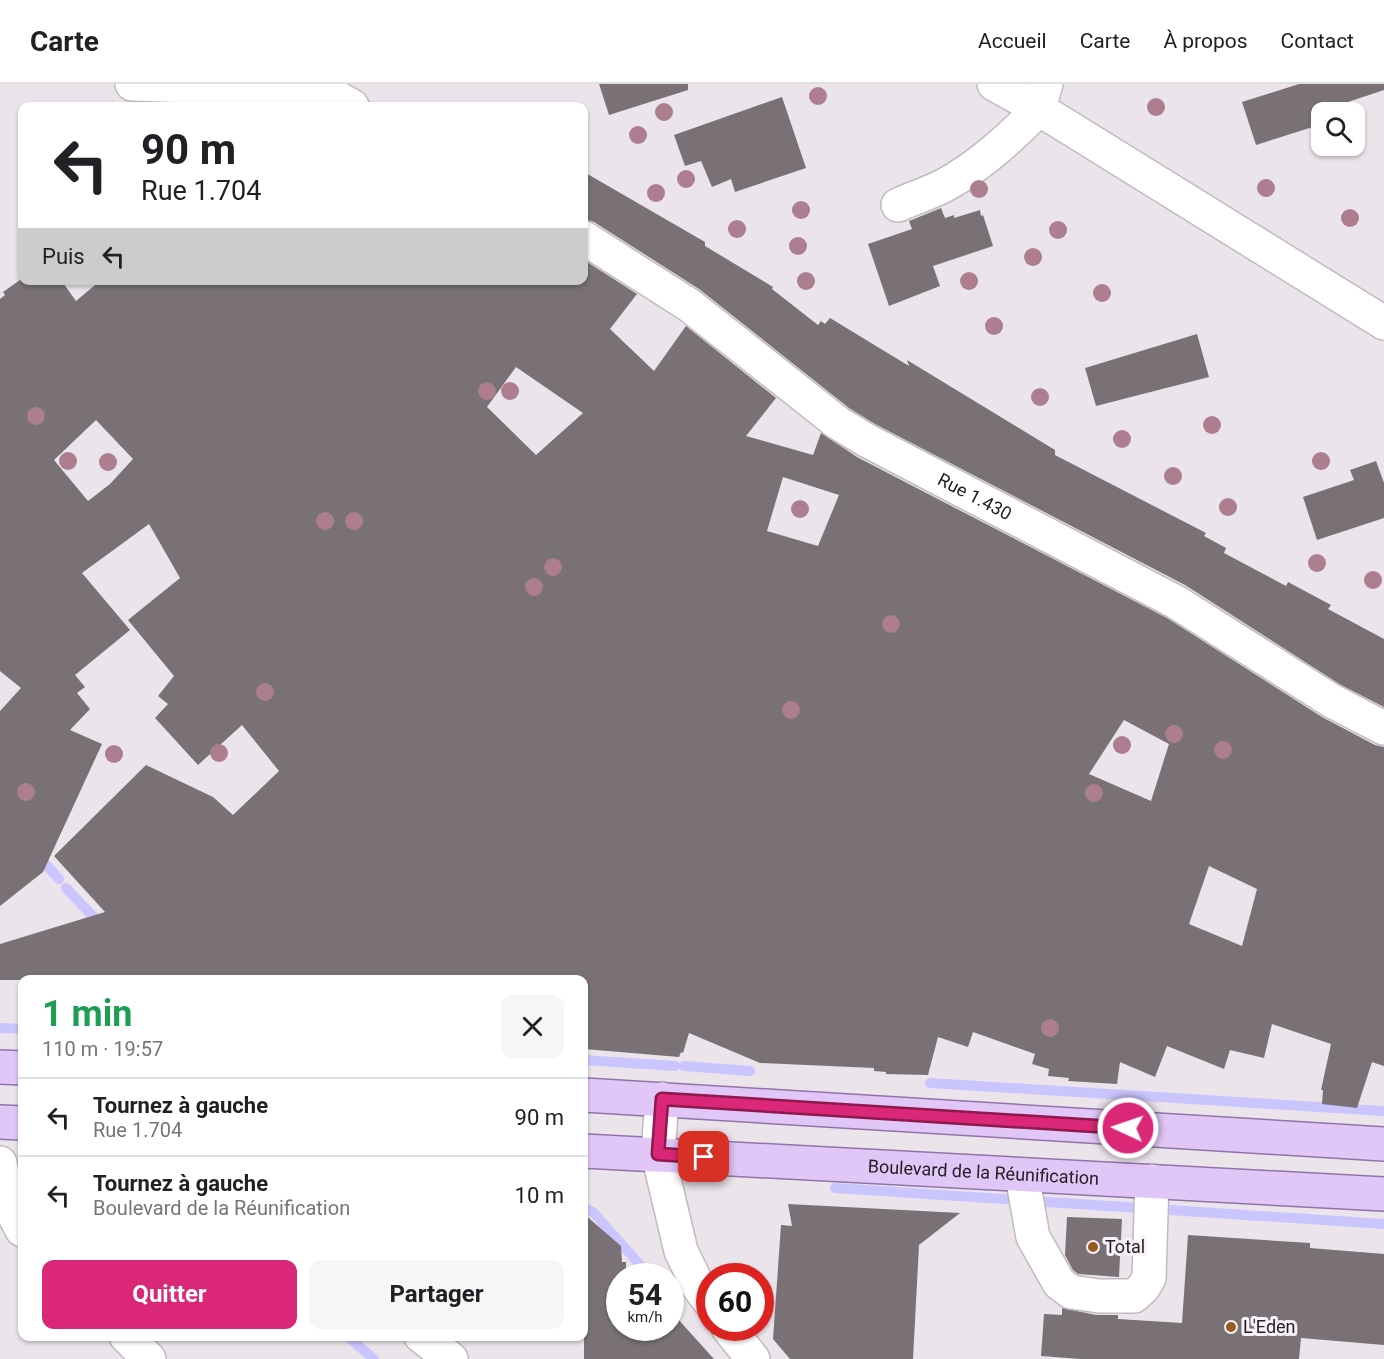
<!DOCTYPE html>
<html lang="fr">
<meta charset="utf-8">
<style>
body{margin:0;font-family:Roboto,sans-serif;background:#f6f6f6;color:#202124;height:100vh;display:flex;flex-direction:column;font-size:22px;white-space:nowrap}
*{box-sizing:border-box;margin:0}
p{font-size:20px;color:#757577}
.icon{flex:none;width:33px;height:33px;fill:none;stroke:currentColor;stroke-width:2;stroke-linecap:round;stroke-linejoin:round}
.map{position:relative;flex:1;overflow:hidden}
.sheet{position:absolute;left:18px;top:891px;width:570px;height:366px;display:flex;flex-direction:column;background:#fff;border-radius:12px;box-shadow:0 2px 4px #0004}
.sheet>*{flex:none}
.guide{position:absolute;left:18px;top:18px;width:570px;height:183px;border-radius:12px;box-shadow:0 2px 4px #0004;background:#fff;color:#202124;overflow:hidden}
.tools{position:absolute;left:1311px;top:18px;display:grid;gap:12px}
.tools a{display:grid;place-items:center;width:54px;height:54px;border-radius:12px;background:#fff;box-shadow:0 2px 4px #0004;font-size:30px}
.speed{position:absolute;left:606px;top:1179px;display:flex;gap:12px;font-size:30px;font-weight:700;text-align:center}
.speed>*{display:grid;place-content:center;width:78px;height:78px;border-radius:50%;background:#fff;box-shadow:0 2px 4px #0004;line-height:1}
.speed small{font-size:15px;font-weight:400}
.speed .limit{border:9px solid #d22;background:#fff;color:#111}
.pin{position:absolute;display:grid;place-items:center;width:51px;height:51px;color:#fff;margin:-26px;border-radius:12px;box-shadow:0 3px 9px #0006}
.me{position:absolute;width:66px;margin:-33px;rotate:273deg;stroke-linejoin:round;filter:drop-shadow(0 0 4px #0008)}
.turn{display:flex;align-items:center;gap:21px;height:126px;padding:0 24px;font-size:27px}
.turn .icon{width:78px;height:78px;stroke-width:2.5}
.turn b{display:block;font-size:42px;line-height:51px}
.then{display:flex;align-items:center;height:57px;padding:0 24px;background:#0003;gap:12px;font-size:22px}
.round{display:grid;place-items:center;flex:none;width:63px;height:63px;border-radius:12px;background:#f6f6f6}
.summary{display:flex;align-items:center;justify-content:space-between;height:102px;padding:0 24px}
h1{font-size:36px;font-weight:700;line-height:45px;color:#1e9e55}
.action{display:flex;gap:12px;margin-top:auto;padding:12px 24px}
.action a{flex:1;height:69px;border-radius:12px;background:#db2777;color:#fff;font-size:24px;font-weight:700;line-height:69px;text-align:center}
.action a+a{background:#f6f6f6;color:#202124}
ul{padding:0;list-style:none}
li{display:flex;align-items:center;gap:18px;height:78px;padding:0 24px;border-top:2px solid #e0e0e0}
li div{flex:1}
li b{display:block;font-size:22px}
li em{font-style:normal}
header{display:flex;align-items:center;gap:36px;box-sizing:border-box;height:84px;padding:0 30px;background:#fff;border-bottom:2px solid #e0e0e0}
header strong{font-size:28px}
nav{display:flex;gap:33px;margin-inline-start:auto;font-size:21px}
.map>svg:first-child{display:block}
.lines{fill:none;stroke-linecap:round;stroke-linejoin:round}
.stream{stroke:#cbc5ff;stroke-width:10}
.building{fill:#797175;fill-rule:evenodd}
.minor-casing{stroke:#c1bac0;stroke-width:36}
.major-casing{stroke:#9074a8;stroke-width:36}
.minor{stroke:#fff;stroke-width:33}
.major{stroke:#e0c7f7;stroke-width:33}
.tree{fill:#ac7e8f}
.route-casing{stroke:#8e194d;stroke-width:15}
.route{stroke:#db2777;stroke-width:10}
.poi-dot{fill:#975a1f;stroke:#f9f1f8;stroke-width:2}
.labels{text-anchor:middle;stroke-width:6;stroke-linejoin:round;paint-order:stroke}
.street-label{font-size:18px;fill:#211e21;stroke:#f9f1f8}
.poi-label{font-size:18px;fill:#211e21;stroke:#f9f1f8;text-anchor:start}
</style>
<header>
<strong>Carte</strong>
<nav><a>Accueil</a><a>Carte</a><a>À propos</a><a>Contact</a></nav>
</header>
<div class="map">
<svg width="1384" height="1275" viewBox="0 0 1384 1275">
<rect width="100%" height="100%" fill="#ebe4eb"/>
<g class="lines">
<path class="stream" d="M37,771l22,24
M66,804l36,38
M0,944l22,1
M584,976l91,6
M684,982l66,5
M930,999l454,28
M835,1104l549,36
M584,1124l9,4 57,64
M670,1216l1,1
M347,1252l27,23"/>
</g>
<path class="building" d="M599,0h89v6l-79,25z
M1299,0h85v6l-48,16 1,6h-15v12l-66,21 -14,-43z
M782,13l24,71 -71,24 -4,-13 -19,8 -11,-26 -16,5 -11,-31z
M584,88l121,70v4l68,41 -1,2 46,36 3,-4 4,3 5,-6 79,48 -2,-6 148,90v5l151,78 -2,3 22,12 -2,5 62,33 2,-4 43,23 -3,4 56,30v68l-43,-22 -156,-100 -310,-161 -26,-16 -150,-119 -105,-67 -10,-3z
M941,124l4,10 9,-3v3l26,-8 1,6 2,-1 10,31 -60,20 7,20 -51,20 -21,-62 44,-15 -3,-8z
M584,176l53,34 -27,35 44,42 32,-45 90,72 -30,38 67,19 8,-22 36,24 310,161 155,99 53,28 9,2v319l-12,-4 -15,46 -35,-4 1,-14h-2l10,-46 -59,-20 -8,34 -34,-8 -6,19 -57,-23 -12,31 -35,-15 -3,22 -49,-3 1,-3 -21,-2 1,-7 -17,-5 3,-10 -62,-22 -5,15 -30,-10 -10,38 -42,-1v-2l-12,-1v-3l-114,-5 -71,-30 -6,20 -2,-1 -2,5 -95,-8v-69h-584v-36l105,-32 -51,-56 92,-91 67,32 20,18 46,-44 -37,-46 -44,40 -43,-47 13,-14 -10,-8 16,-20 -46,-56 52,-42 -31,-54 -67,49 48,57 -55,45 10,12 -8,6 13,16 -20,21 32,14 -59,128 -43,34v-195l21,-23 -21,-17v-372l5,-4 -2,-3 17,-12h41l15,21 25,-21h483zM516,283l67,46 -47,42 -49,-48zM96,336l37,39 -23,25 -22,17 -34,-41zM783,393l56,18 -21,51 -51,-15zM1124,636l45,24 -18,57 -62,-27zM1209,782l48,23 -15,57 -53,-22z
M1197,250l12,43 -113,29 -11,-38z
M1376,377l8,22v35l-67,22 -14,-43 51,-17 -4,-10z
M788,1120l172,9 -41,32 -6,114h-123l-17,-20 8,-114 11,1z
M584,1130l37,32 1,16h4v8l10,-1 2,7h-18v52h50v-11l4,4 3,-3 37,41h-130z
M1067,1133l55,2 -3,58 -41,-3 -5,-4 -8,-15z
M1188,1151l122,8v5l74,6v91l-83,-7 -2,21h-219l-39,-3 3,-42 18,1v-7l34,7h22v4l64,4z"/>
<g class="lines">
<defs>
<g id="minor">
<path d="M132,0l177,6 23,5 20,11"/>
<path d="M1046,0l-7,25 345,214"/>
<path d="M898,121c15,-7 32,-12 47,-20 35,-19 66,-48 94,-76l-45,-25"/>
<path id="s1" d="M584,154l105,67 149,118 28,17 310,162 156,99 52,27"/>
<path d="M662,1015l-4,55 23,97 17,35 12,16"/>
<path d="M0,1079l7,38 15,29"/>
<path d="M1022,1091l11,62 26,46 12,9 28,4h35l9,-8 6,-10 3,-97"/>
<path d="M728,1244l25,31"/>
<path d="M126,1252l23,23"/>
<path d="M421,1252l30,23"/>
</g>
<g id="major">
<path d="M0,983l22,1"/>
<path d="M584,1011l800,49"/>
<path d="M0,1038l22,1"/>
<path id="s2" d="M584,1067l800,43"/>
</g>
</defs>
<use href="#minor" class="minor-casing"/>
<use href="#major" class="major-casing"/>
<use href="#minor" class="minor"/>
<use href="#major" class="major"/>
</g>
<g class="tree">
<circle cx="818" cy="12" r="9"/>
<circle cx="1156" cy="23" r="9"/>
<circle cx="664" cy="28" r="9"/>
<circle cx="638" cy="51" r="9"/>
<circle cx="686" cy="95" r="9"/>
<circle cx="1266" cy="104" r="9"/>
<circle cx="979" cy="105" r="9"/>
<circle cx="656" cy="109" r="9"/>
<circle cx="801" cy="126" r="9"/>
<circle cx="1350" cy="134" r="9"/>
<circle cx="737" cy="145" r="9"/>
<circle cx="1058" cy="146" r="9"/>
<circle cx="798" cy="162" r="9"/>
<circle cx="1033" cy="173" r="9"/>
<circle cx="806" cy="197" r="9"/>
<circle cx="969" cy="197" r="9"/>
<circle cx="1102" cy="209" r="9"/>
<circle cx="994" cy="242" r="9"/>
<circle cx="487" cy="307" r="9"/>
<circle cx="510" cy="307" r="9"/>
<circle cx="1040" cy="313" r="9"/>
<circle cx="36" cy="332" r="9"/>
<circle cx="1212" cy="341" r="9"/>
<circle cx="1122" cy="355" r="9"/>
<circle cx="68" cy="377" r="9"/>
<circle cx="1321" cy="377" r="9"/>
<circle cx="108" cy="378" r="9"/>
<circle cx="1173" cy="392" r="9"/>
<circle cx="1228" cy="423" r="9"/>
<circle cx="800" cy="425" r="9"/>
<circle cx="325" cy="437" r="9"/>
<circle cx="354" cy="437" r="9"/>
<circle cx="1317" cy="479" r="9"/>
<circle cx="553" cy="483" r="9"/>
<circle cx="1373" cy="496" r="9"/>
<circle cx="534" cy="503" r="9"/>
<circle cx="891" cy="540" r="9"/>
<circle cx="265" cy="608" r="9"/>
<circle cx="791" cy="626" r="9"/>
<circle cx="1174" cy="650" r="9"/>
<circle cx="1122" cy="661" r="9"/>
<circle cx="1223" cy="666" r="9"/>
<circle cx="219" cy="669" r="9"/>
<circle cx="114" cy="670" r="9"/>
<circle cx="26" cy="708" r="9"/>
<circle cx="1094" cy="709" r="9"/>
<circle cx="1050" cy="944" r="9"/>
</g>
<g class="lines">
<defs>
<path id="route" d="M704,1073l-46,-3 4,-55 466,29"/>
</defs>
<use href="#route" class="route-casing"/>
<use href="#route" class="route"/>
</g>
<g class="poi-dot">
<circle cx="1093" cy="1163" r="6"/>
<circle cx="1231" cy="1243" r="6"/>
</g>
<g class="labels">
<g class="street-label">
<text dy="6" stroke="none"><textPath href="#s1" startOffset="470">Rue 1.430</textPath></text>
<text dy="6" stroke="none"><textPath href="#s2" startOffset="400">Boulevard de la Réunification</textPath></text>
</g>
<g class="poi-label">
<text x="1105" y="1169">Total</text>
<text x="1243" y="1249">L'Eden</text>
</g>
</g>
</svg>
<div class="tools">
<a><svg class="icon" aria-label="search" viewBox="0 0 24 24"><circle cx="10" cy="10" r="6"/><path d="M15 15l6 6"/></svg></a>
</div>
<div class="speed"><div>54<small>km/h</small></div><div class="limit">60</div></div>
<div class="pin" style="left:704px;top:1073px;background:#d93025"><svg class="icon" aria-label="arrive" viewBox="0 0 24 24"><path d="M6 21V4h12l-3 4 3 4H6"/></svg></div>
<svg class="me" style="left:1128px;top:1044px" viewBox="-20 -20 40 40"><circle r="17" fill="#db2777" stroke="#fff" stroke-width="3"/><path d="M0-11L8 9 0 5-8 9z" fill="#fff"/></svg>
<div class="guide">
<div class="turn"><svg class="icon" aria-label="left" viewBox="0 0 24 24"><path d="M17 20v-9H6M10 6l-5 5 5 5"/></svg><div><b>90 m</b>Rue 1.704</div></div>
<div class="then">Puis<svg class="icon" aria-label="left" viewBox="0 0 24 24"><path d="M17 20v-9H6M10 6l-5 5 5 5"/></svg></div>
</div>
<section class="sheet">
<div class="summary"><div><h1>1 min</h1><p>110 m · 19:57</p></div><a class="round"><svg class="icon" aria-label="close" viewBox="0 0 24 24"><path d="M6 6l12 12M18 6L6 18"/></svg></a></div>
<ul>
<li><svg class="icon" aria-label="left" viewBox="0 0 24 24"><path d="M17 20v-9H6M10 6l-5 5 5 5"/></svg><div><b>Tournez à gauche</b><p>Rue 1.704</p></div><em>90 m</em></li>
<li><svg class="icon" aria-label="left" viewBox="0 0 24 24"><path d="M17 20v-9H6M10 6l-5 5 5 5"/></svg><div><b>Tournez à gauche</b><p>Boulevard de la Réunification</p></div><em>10 m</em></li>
</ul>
<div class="action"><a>Quitter</a><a>Partager</a></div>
</section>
</div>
